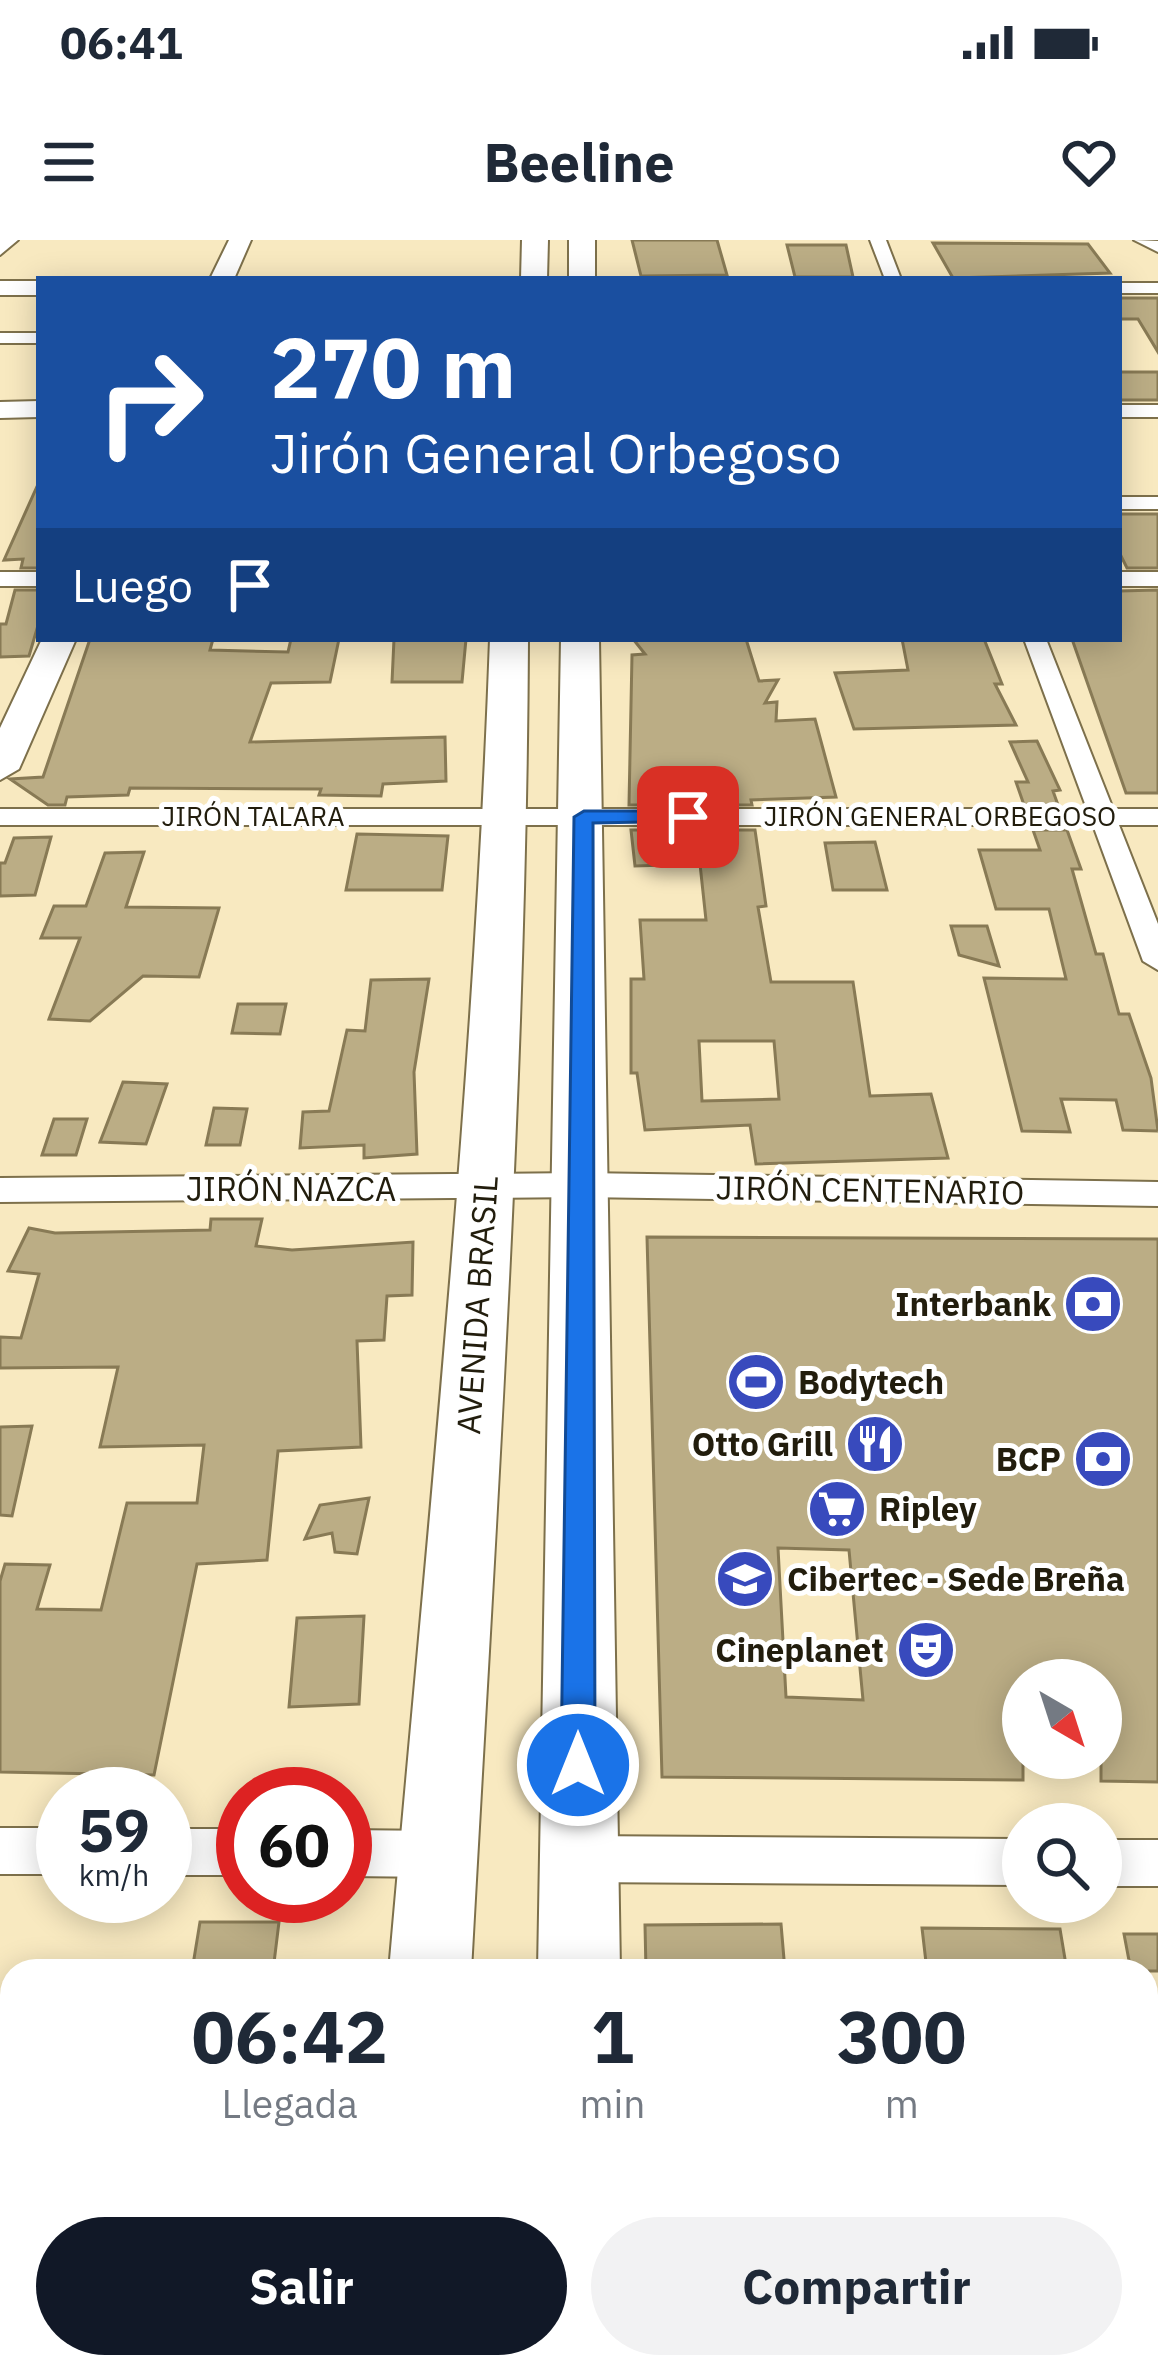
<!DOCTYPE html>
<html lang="es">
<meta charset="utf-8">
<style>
body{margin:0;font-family:"IBM Plex Sans",sans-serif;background:#f2f2f3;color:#1f2937;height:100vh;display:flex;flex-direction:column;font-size:45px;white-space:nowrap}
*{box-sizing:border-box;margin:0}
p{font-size:39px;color:#747a83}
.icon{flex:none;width:66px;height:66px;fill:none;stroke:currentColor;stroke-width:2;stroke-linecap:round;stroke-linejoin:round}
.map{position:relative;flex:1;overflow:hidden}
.drawer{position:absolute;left:0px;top:1719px;width:1158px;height:420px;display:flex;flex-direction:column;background:#fff;border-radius:36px 36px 0 0;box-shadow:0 6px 30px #0003}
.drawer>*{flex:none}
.guide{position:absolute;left:36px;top:36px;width:1086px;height:366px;border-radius:0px;box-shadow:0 6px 30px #0003;background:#1a4fa0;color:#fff;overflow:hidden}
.needle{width:78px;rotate:141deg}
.buttons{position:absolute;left:1002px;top:1419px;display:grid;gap:24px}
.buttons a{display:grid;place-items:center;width:120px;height:120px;border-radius:50%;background:#fff;box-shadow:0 6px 30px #0003;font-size:60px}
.speed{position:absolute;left:36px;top:1527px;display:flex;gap:24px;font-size:60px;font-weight:700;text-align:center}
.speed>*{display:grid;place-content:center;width:156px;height:156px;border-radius:50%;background:#fff;box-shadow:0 6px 30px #0003;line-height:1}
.speed small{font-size:30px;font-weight:400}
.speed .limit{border:18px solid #d22;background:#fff;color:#111}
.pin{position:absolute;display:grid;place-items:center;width:102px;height:102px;color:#fff;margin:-51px;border-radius:24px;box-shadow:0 6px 18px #0006}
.me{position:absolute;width:132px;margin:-66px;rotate:0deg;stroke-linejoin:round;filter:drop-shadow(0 0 9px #0008)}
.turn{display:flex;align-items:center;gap:42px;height:252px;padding:0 36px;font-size:54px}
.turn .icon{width:156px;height:156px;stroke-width:2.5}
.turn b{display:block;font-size:84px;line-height:102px}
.then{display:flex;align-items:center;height:114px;padding:0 36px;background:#0003;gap:24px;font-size:45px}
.eta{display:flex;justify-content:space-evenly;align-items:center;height:204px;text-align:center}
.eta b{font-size:72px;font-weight:700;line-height:84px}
.action{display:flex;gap:24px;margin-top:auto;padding:24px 36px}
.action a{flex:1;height:138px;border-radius:72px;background:#111827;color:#fff;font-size:48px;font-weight:700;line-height:138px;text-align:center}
.action a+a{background:#f2f2f3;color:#1f2937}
.status{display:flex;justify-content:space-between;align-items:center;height:84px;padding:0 60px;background:#fff;direction:ltr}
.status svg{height:33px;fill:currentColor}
header{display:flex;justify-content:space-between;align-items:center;height:156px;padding:0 36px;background:#fff;font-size:54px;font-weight:700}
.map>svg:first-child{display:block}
.building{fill:#bbad85;stroke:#887a55;stroke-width:3;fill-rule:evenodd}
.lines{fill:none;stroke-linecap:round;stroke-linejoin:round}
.street-casing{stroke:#7d704b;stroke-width:4}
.secondary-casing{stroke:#7d704b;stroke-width:4}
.primary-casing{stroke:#7d704b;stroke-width:4}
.street{fill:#fff;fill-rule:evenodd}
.secondary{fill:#fff;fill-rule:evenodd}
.primary{fill:#fff;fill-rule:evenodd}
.route{fill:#1a73e8;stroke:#114b97;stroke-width:3}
.labels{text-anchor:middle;stroke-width:10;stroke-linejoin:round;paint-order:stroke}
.far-street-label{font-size:27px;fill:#221d0d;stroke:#fff}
.street-label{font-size:33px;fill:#221d0d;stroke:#fff}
.poi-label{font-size:33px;font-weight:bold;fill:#221d0d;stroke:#fff;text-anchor:end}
</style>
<div class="status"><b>06:41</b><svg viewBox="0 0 49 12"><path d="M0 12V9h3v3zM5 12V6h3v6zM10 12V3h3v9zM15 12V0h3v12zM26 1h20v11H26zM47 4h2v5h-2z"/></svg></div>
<header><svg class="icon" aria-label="menu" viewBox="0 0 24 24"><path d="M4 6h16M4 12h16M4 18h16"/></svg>Beeline<svg class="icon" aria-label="heart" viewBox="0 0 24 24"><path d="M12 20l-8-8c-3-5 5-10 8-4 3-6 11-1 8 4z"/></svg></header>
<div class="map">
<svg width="1158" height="2139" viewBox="0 0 1158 2139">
<rect width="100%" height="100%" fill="#f8e9c0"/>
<path class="building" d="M632,0h85l10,35 -86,1z
M933,3l155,1 22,29 -157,5z
M787,5h59l7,32h-58z
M1119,58h39v54l-20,-33h-19z
M1119,132h39v28h-39z
M39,242v86h-18l2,-9 -19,1z
M1119,274h39v54h-31l-8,-16z
M15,350h24v32l-10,34 -29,1v-33h6z
M1158,350v203h-32l-54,-154h47v-48z
M90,399h123l-3,11 78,2 3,-13h48l-9,43 -59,1 -21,59 195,-5 1,44 -63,3 -2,12 -62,-1 2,-6 -191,-1 -2,7 -61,2 -2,8h-17l-38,-26 33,-2z
M394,399h72l-4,43h-70z
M633,399h113l13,42 19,-1 -13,23 12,-1 -1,19 39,-2 21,78 -85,3 1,5h-123l3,-150 13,-1z
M902,399h82l18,45h-7l21,41 -162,4 -19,-56 73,-3z
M1037,501l23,49 -7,1 5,14h-34l-8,-23h12l-18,-40z
M631,590h124l11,76 -8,1 13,75h82l17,114 61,-2 17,64 -192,6 -6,-39 -105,5 -8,-57h-6v-94h13l-4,-59h66l-6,-56 -65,2zM699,801h75l5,58 -77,2z
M1033,590h34l14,39h-9l24,85h7l16,60h10l22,64 7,53 -35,-1 -7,-30 -55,-1 9,33 -48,-1 -38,-153 82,1 -17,-70h-53l-17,-59h61z
M357,594l91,2 -6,54h-96z
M51,597l-16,58 -35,1v-33h5l9,-25z
M875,602l12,48h-54l-8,-47z
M144,612l-18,55 93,1 -20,69 -56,-1 -53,45 -41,-2 31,-81h-39l13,-32h32l19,-53z
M951,686h36l12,40 -40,-11z
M429,739l-15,93 3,82 -53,4v-13l-64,3 3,-36 26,-1 18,-81 18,1 6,-51z
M238,764h48l-6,30 -48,-1z
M123,842l44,2 -21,60 -46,-2z
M214,868l33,1 -7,36h-34z
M54,879h33l-11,36h-34z
M211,979h51l-6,27 36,4 121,-8 -1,53 -25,1 -3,44 -27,1 4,106 -83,4 -11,109 -70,4 -43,211 -154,-3v-191l5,-17 45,1 -13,44 64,1 26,-107h70l7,-58 -104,2 18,-80 -118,1v-31l21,1 18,-64 -31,-3 21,-43 26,5 155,-3z
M647,997l511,2v543l-57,-1v-101h-78v100l-361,-3zM778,1308l71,2 14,150 -77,-3z
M32,1186l-20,90 -12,-1v-88z
M369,1258l-12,56 -22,-2 -3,-19 -27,6 15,-34z
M364,1376l-5,88 -70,3 8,-89z
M200,1682h79l-6,49h-81z
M781,1684l4,47h-139l-1,-46z
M922,1688l138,1 7,42h-140z
M1124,1694h34v37h-27z"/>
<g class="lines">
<defs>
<path id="street" d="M870,0h16l15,39h-16z
M1134,0l24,1v11z
M1119,43h39v10h-39z
M0,93h39v10h-39z
M1119,165h39v12h-39z
M1119,257h39v12h-39z
M0,332h39v14h-39z
M1119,332h39v14h-39z
M1024,399h22l67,170h45v16h-39l39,99v46l-15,-9 -50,-136h-1093v-16h1087z
M582,933l576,9v24l-576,-9 -582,5v-24z
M0,1588h63v46h-63z
M165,1589h78v46h-78z
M345,1590l95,1 16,7 7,16 -7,16 -16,7 -95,-1z
M578,1596l445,3v46l-445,-3 -17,-7 -6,-16 6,-16z
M1101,1600h57v46h-57z"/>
<path id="secondary" d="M0,0h18l-18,15z
M229,0h22l-17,39h-24z
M0,41h39v14h-39z
M39,161v16l-39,1v-16z
M42,399h34l-57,130 -19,11v-52z"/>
<path id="primary" d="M522,0h26l-1,39h-26z
M569,0h26v39h-26z
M490,399h38c-2,445 -33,888 -57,1332h-82c39,-444 85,-887 101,-1332z
M561,399h38l21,1332h-82z
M353,2127h94l-1,12h-94z
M533,2127h94l1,12h-94z"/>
</defs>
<use href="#street" class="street-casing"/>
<use href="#secondary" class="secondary-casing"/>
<use href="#primary" class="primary-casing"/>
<use href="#street" class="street"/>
<use href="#secondary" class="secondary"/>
<use href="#primary" class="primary"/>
</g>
<path class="route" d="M688,571l10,6 -3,4 -102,2 2,942 -5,11 -12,5 -12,-5 -5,-11 13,-948 10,-6z"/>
<defs>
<symbol id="bank-disc" viewBox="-11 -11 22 22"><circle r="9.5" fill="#384abd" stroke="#fff"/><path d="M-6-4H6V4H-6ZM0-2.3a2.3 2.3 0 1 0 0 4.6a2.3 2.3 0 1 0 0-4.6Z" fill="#fff"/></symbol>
<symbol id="stadium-disc" viewBox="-11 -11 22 22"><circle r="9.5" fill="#384abd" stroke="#fff"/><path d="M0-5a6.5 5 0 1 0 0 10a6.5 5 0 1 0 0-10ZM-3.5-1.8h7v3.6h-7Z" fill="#fff"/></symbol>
<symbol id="restaurant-disc" viewBox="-11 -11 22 22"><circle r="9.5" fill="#384abd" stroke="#fff"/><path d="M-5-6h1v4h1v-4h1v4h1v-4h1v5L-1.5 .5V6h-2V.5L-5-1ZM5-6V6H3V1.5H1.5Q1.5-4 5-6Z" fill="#fff"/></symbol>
<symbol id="supermarket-disc" viewBox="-11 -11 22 22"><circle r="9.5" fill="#384abd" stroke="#fff"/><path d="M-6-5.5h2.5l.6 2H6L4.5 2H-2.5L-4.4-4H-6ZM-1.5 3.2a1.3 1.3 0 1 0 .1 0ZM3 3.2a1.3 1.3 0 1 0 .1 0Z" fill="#fff"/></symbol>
<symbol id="school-disc" viewBox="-11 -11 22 22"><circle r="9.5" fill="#384abd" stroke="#fff"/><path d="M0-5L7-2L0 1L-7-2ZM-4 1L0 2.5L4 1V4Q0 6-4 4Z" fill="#fff"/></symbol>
<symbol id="theatre-disc" viewBox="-11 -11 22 22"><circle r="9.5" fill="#384abd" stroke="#fff"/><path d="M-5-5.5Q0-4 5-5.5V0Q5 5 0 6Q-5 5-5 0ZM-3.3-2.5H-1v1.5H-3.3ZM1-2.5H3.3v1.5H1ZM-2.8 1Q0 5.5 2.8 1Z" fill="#fff"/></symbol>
</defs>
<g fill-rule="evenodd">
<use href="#bank-disc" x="1060" y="1031" width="66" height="66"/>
<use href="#stadium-disc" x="723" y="1109" width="66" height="66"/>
<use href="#restaurant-disc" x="842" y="1171" width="66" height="66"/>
<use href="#bank-disc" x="1070" y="1186" width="66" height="66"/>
<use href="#supermarket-disc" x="804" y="1236" width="66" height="66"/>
<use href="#school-disc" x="712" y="1306" width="66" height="66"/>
<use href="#theatre-disc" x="893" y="1377" width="66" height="66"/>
</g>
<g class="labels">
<g class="far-street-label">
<text x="253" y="586">JIRÓN TALARA</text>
<text x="940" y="586">JIRÓN GENERAL ORBEGOSO</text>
</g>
<g class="street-label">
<text x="291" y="961">JIRÓN NAZCA</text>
<text transform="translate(870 950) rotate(1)" y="12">JIRÓN CENTENARIO</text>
<text transform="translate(477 1065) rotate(-86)" y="12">AVENIDA BRASIL</text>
</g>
<g class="poi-label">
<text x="1051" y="1076">Interbank</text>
<text x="798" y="1154" text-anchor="start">Bodytech</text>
<text x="833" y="1216">Otto Grill</text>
<text x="1061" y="1231">BCP</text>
<text x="879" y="1281" text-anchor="start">Ripley</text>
<text x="787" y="1351" text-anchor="start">Cibertec - Sede Breña</text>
<text x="884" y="1422">Cineplanet</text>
</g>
</g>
</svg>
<div class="buttons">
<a><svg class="needle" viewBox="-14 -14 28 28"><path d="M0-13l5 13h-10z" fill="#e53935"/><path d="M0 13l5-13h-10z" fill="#747a83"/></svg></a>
<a><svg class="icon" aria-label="search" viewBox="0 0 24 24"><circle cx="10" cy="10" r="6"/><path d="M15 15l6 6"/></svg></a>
</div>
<div class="speed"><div>59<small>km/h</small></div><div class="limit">60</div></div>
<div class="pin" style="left:688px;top:577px;background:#d93025"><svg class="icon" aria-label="arrive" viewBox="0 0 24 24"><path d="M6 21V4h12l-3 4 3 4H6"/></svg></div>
<svg class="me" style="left:578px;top:1525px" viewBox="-20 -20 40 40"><circle r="17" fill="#1a73e8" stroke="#fff" stroke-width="3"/><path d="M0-11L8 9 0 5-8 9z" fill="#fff"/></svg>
<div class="guide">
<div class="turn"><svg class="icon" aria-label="right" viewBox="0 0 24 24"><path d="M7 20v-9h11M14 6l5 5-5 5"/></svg><div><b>270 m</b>Jirón General Orbegoso</div></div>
<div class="then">Luego<svg class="icon" aria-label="arrive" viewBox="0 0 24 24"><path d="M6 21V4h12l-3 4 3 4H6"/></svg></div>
</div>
<section class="drawer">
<div class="eta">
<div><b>06:42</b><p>Llegada</p></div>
<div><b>1</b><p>min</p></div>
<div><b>300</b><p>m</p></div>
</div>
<div class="action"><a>Salir</a><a>Compartir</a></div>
</section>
</div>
